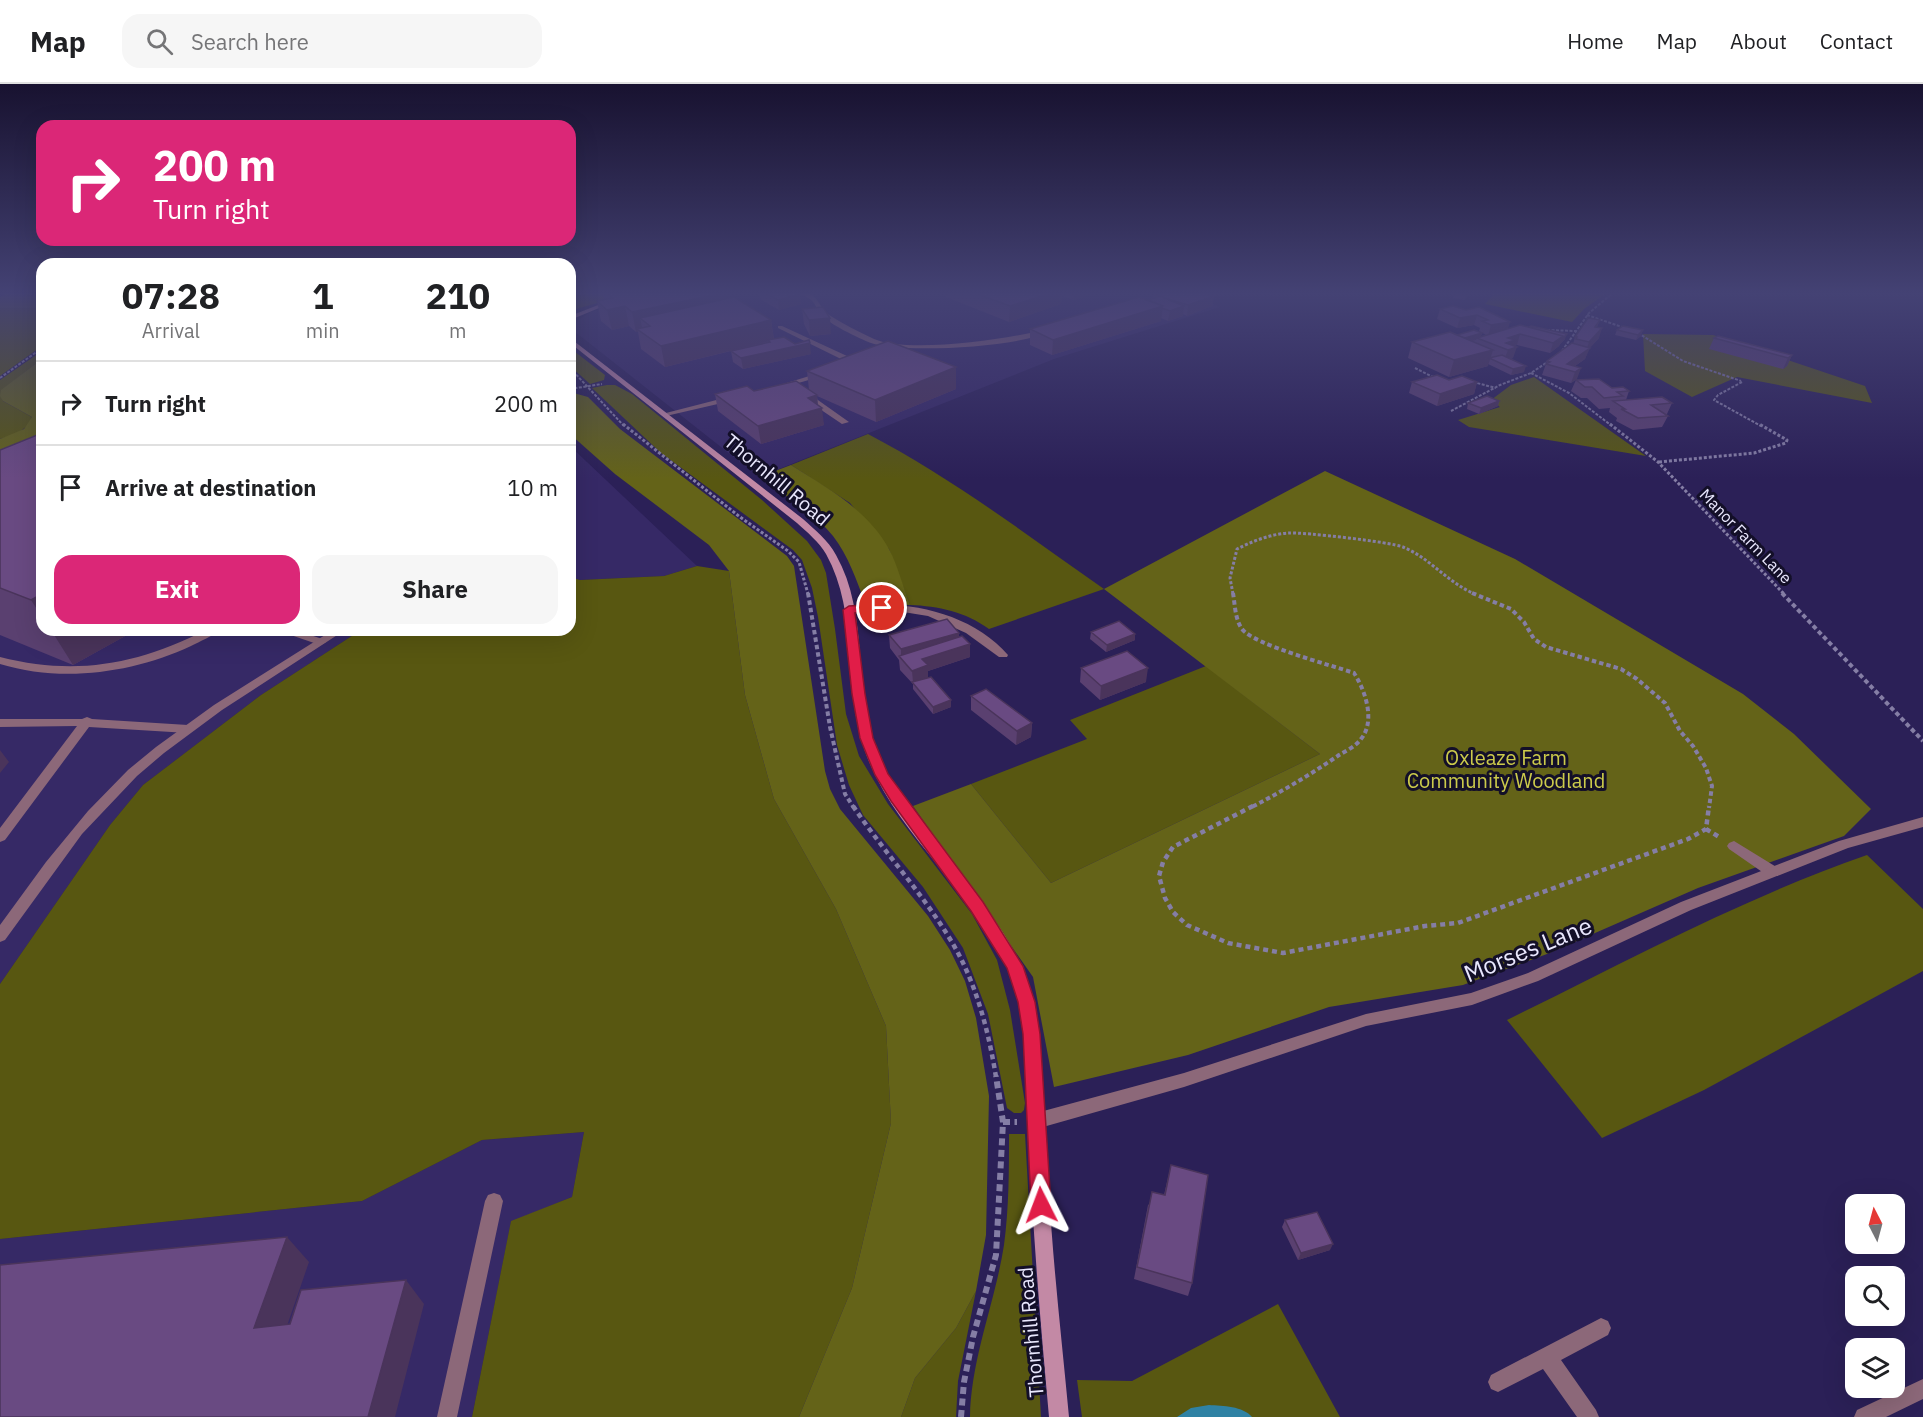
<!DOCTYPE html>
<style>
body{margin:0;font-family:"IBM Plex Sans",sans-serif;background:#f6f6f6;color:#202124;height:100vh;display:flex;flex-direction:column;font-size:22px;white-space:nowrap}
*{box-sizing:border-box;margin:0}
p{font-size:20px;color:#757577}
.icon{flex:none;width:33px;height:33px;fill:none;stroke:currentColor;stroke-width:2;stroke-linecap:round;stroke-linejoin:round}
.map{position:relative;flex:1;overflow:hidden}
.panel{position:absolute;left:36px;top:174px;width:540px;height:378px;display:flex;flex-direction:column;background:#fff;border-radius:18px;box-shadow:0 6px 24px #0002}
.panel>*{flex:none}
.guide{position:absolute;left:36px;top:36px;width:540px;height:126px;border-radius:18px;box-shadow:0 6px 24px #0002;background:#db2777;color:#fff;overflow:hidden}
.needle{width:39px;rotate:354deg}
.buttons{position:absolute;left:1845px;top:1110px;display:grid;gap:12px}
.buttons a{display:grid;place-items:center;width:60px;height:60px;border-radius:12px;background:#fff;box-shadow:0 6px 24px #0002;font-size:30px}
.pin{position:absolute;display:grid;place-items:center;width:51px;height:51px;color:#fff;margin:-26px;border:3px solid #fff;border-radius:50%;box-shadow:0 2px 6px #0007}
.me{position:absolute;width:66px;margin:-33px;rotate:357deg;stroke-linejoin:round;filter:drop-shadow(0 0 4px #0008)}
.turn{display:flex;align-items:center;gap:21px;height:126px;padding:0 18px;font-size:27px}
.turn .icon{width:78px;height:78px;stroke-width:2.5}
.turn b{display:block;font-size:42px;line-height:51px}
.eta{display:flex;justify-content:space-evenly;align-items:center;height:102px;text-align:center}
.eta b{font-size:36px;font-weight:700;line-height:42px}
.button{display:flex;gap:12px;margin-top:auto;padding:12px 18px}
.button a{flex:1;height:69px;border-radius:18px;background:#db2777;color:#fff;font-size:24px;font-weight:700;line-height:69px;text-align:center}
.button a+a{background:#f6f6f6;color:#202124}
ul{padding:0;list-style:none}
li{display:flex;align-items:center;gap:18px;height:84px;padding:0 18px;border-top:2px solid #e0e0e0}
li div{flex:1}
li b{display:block;font-size:22px}
li em{font-style:normal}
header{display:flex;align-items:center;gap:36px;box-sizing:border-box;height:84px;padding:0 30px;background:#fff;border-bottom:2px solid #e0e0e0}
header strong{font-size:28px}
nav{display:flex;gap:33px;margin-inline-start:auto;font-size:21px}
.search{width:420px;height:54px;background:#f6f6f6;display:flex;align-items:center;gap:15px;box-sizing:border-box;padding:0 21px;border-radius:18px;color:#757577;font-size:22px}
.map>svg:first-child{display:block}
.built{fill:#362966}
.green{fill:#585711}
.forest{fill:#646318}
.water{fill:#2f82a4}
.lines{fill:none;stroke-linecap:round;stroke-linejoin:round}
.path-far4{stroke:#857ea5;stroke-width:2;stroke-dasharray:3 1.5;stroke-linecap:butt}
.path-far3{stroke:#857ea5;stroke-width:3;stroke-dasharray:3 2;stroke-linecap:butt}
.path-far2{stroke:#857ea5;stroke-width:4;stroke-dasharray:4.5 3;stroke-linecap:butt}
.path-far1{stroke:#857ea5;stroke-width:4.5;stroke-dasharray:5 4;stroke-linecap:butt}
.path{stroke:#857ea5;stroke-width:6;stroke-dasharray:7 4.5;stroke-linecap:butt}
.lane{fill:#8c6879;fill-rule:evenodd}
.street{fill:#8c6879;fill-rule:evenodd}
.secondary{fill:#c389a5;fill-rule:evenodd}
.wall{fill:#5a4070}
.shaded-wall{fill:#4a345b}
.building{fill:#694a82;stroke:#4a345b;stroke-width:1.5}
.route{fill:#e11d48;stroke:#92132f;stroke-width:1.5}
.labels{text-anchor:middle;stroke-width:6;stroke-linejoin:round;paint-order:stroke}
.far-street-label{font-size:16px;fill:#e9e7fd;stroke:#130f28}
.street-label{font-size:20px;fill:#e9e7fd;stroke:#130f28}
.park-label{font-size:20px;fill:#cccb4b;stroke:#130f28}
.near-street-label{font-size:24px;fill:#e9e7fd;stroke:#130f28}
</style>
<header>
<strong>Map</strong>
<div class="search"><svg class="icon" aria-label="search" viewBox="0 0 24 24"><circle cx="10" cy="10" r="6"/><path d="M15 15l6 6"/></svg>Search here</div>
<nav><a>Home</a><a>Map</a><a>About</a><a>Contact</a></nav>
</header>
<div class="map">
<svg width="1923" height="1333" viewBox="0 0 1923 1333">
<rect width="100%" height="100%" fill="#2b2057"/>
<path class="built" d="M660,208h527l33,15 -166,52 -295,118 -185,-146 4,-11 13,-8z
M570,362l127,120 -33,10 -84,4 -10,-3z
M0,390l42,156h319l-100,65 -118,90 -33,40 -110,159z
M584,1048l-12,65 -61,25 -39,195h-472v-178l362,-38 120,-61z"/>
<path class="green" d="M570,208h66l-60,17z
M1481,208h116l8,2 -21,15 -12,13 -87,-18 8,-9z
M0,224h42v38l-42,30z
M1643,250l70,1 152,51 7,17 -135,-26 -45,20 -47,-26z
M570,264l35,27 -1,5 -14,4 -20,-18z
M42,267v8l-41,32 2,10 29,16c-5,14 -18,18 -32,22v-59z
M1534,293l112,79 -177,-29 -11,-7 42,-13 -9,-7 20,-15z
M607,301h8l17,9 130,106 45,41 14,19 5,13 9,56 11,85 13,42 29,48 84,110 25,46 13,50 15,93 -1,7 -3,3h-7l-7,-5 -19,-94 -25,-66 -40,-61 -60,-72 -14,-30 -12,-40 -19,-128 -6,-29 -10,-28 -9,-10 -132,-97 -69,-65z
M868,350c84,44 159,101 236,155l-115,40c-23,-17 -51,-23 -79,-24l-21,-56 -39,-46 -59,-38z
M697,482l32,5 16,124 29,104 62,110 50,117 5,97 -39,165 -53,129h-327l39,-196 61,-24 12,-65 -102,8 -120,61 -362,38v-255l110,-159 33,-40 118,-90 100,-65h209v-53l10,3 84,-4z
M1206,582l114,88 -269,129 -80,-99 116,-45 -17,-19z
M1867,771l56,54v62l-219,119 -102,48 -95,-118c118,-58 236,-122 360,-165z
M1009,1050h16l16,283h-71c1,-59 25,-114 34,-172 5,-37 5,-74 5,-111z
M976,1207l-18,90 -2,36h-55l14,-39 41,-50z
M1278,1220l62,113h-258l-5,-37 55,1z"/>
<path class="forest" d="M8,208h34v16h-42v-11z
M42,275v97l-42,18v-35l24,-10 8,-12 -29,-16 -3,-5 1,-6z
M570,308l18,5 32,32 167,127 7,10 31,205 5,18 10,20 88,107 22,34 15,31 11,37 13,78 -3,139 -10,56 -20,37 -41,50 -14,39h-102l53,-129 39,-165 -5,-97 -50,-117 -62,-110 -29,-104 -16,-124 -20,-26 -94,-71 -45,-40z
M791,381c36,23 76,44 98,84 9,17 14,38 21,56l-45,-2c-8,-22 -17,-48 -32,-67 -19,-24 -50,-41 -74,-59z
M1325,387l190,88 228,135 51,40 77,75 -27,27 -146,52 -151,66 -84,31 -134,22 -141,48 -134,32 -21,-110 -120,-171 58,-22 80,99 269,-129 -216,-165z"/>
<path class="water" d="M1209,1321c14,1 34,1 43,12h-75l14,-9z"/>
<g class="lines">
<path class="path-far4" d="M1587,231l38,13
M1547,246l29,1
M1638,249l45,28 58,20
M1562,267l27,-38 25,-21
M570,284l54,58
M1415,284l18,9
M1531,289l38,20 43,33
M0,294l42,-30
M1473,298l23,6
M1742,298l-24,13 -4,5 47,26
M570,305l32,-5
M1451,327l49,-26 31,-12 18,-12"/>
<path class="path-far3" d="M623,340l117,93 48,34 11,11 9,32
M1610,340l48,38 126,132
M1659,378l95,-9 32,-10 1,-3 -28,-16
M1233,510l-3,-16 7,-29c16,-8 34,-15 52,-16 14,-1 102,9 114,14 27,11 45,36 72,47"/>
<path class="path-far2" d="M808,509l22,134 15,67 9,14
M1233,509c2,12 2,26 9,36 12,16 89,36 112,44 11,17 22,48 7,66 -5,7 -15,12 -22,16 -29,20 -58,37 -89,53
M1472,509l39,16 13,13 10,17 12,8 75,22 16,10 28,24 15,28 13,15 13,22 6,18 -3,22
M1782,509l141,148"/>
<path class="path-far1" d="M853,722c33,49 75,93 104,145 21,39 32,83 39,126
M1253,722l-80,41 -10,15 -4,14 6,22 8,14 14,13 41,18 55,10 142,-27 33,-3 230,-84 18,-10 3,-23
M1706,745l15,9"/>
<path class="path" d="M1003,1038h14
M961,1333l3,-35 9,-45 23,-82 7,-133 -7,-46"/>
<path class="lane" d="M798,208c22,0 18,13 31,23 14,9 30,17 45,24 35,15 132,0 170,-9l3,2c-26,15 -146,22 -176,11 -13,-5 -42,-19 -51,-29 -3,-4 -4,-9 -7,-12 -4,-5 -11,-7 -15,-10z
M778,242h4l65,30 3,8 -8,7h-6v-4l6,-4 -1,-4 -63,-31z
M819,289l7,2 -45,13 -4,-2z
M802,309h6l41,29 -7,2 -40,-27z
M732,312l4,2 -1,2 -69,16 -4,-2z
M876,521c47,-2 101,14 132,50l-1,2h-8l-33,-24 -38,-17 -31,-5 -48,2 -5,-3 5,-3z
M206,546h13c-7,7 -19,11 -28,16 -58,27 -129,37 -191,18v-7c75,19 137,8 206,-27z
M281,546h15l29,10 1,2 -5,3 -4,-1 -35,-12z
M87,633l5,2 96,6 6,4 -6,4 -99,-6 -84,113 -5,2v-14l77,-102 -77,1v-8h82z
M1734,757l44,27 2,4 -2,4h-10l-39,-27 -2,-3 2,-3z
M494,1109l6,2 3,6 -46,216h-20l48,-216 3,-6z
M1601,1234l7,3 3,7 -3,7 -47,25 35,50 3,7h-22l-34,-48 -45,23 -7,-3 -3,-7 3,-7z"/>
<path class="street" d="M333,546h12l-123,80 -58,43 -27,23 -55,58 -77,106 -5,2v-17l46,-63 42,-51 40,-41 28,-23 58,-42z
M1923,733v10l-75,21 -157,62 -153,71 -66,24 -106,21 -182,61 -148,42 -6,-3 -2,-5 2,-5 6,-3 148,-40 182,-59 105,-21 57,-20 153,-71 158,-61z
M1923,1295v20l-37,18h-32l3,-7z"/>
<path class="secondary" d="M611,216l5,1 -46,19v-4z
M570,254l233,181c12,11 25,21 33,36 34,60 16,134 41,198 32,82 110,136 146,216 16,38 18,79 20,119 2,34 4,68 6,102 4,76 13,151 20,227h-20c-7,-78 -14,-157 -18,-235 -2,-32 -3,-64 -4,-96 -2,-39 -3,-78 -18,-114 -33,-82 -114,-136 -144,-221 -23,-63 -5,-136 -39,-197 -7,-12 -19,-22 -29,-31l-227,-180z"/>
</g>
<path class="wall" d="M602,208h126l1,6 42,22 3,19 37,15 -68,15 -10,-7 -2,-11 37,-9 -103,25 -24,-18 -3,-17h-2l-7,-6 -17,4 -11,-9 -4,-20 7,-1z
M759,208h36l6,12 -22,6 -19,-11z
M946,208h154l-26,8 -12,-4 -1,8 -52,18 -63,-25z
M1149,208h75l-10,5 -2,9 -25,10 -4,-2v2l-15,5 -7,-3v3l-109,34 -22,-10v-16l122,-30 1,-6z
M1454,209h16l-6,7 -11,-2z
M802,225l29,25 -21,2 -6,-12z
M1440,225l26,1 42,18 57,11 -5,5 -1,2 -9,7 -33,-8 -3,1 -1,12 -3,1 14,13 -13,3 -23,-11v2l-39,11 -41,-19 4,-16 45,-7 25,-2 -1,3 5,-1 -7,-4 1,-3 -6,-3 -17,3 -20,-9z
M1600,236l-3,7 2,11 -10,10 -4,11 -10,7 2,13 -6,4 -29,-8 5,-14 26,-17 2,-7z
M1617,246l24,6 -5,4 -21,-5z
M1714,254l78,17 -5,11 -4,3 -74,-20z
M956,283v22l-80,33 -59,-26 1,9 6,20 -63,19 -43,-33 -3,-17 39,-3 55,-1 -2,-19z
M1449,296l28,2 -3,12 -37,12 -28,-13 3,-11z
M1576,296l53,11 -3,9 46,3 -5,11h-1l2,2 -6,11 -29,3 -17,-9 1,-3 -8,-6 1,-4 -11,1 -12,-11h-6l-10,-7z
M1499,317l-1,5 -19,8 -12,-5 1,-6z
M42,349v197h94l-63,35 -73,-30v-185z
M1091,548l44,2v6l-29,12 -16,-13z
M959,549v4l11,20 -42,14v6l23,23v7l-18,7 -20,-25v-5l-13,-14 -1,-10 -9,-12 -1,-13z
M1081,584l65,14 -46,18 -20,-18z
M971,612l61,27 -1,14 -15,8 -45,-35z
M1171,1081l21,118 -4,13 -54,-17 14,-74 16,-10z
M1285,1136l45,30 -32,10 -16,-33z"/>
<path class="shaded-wall" d="M728,208l3,20 -81,14 -10,-8 3,13 -6,-2 1,3h-2l-4,-20z
M1055,208h7l-1,12 -52,18 1,-16z
M1074,208h26l-26,8z
M1210,208h14l-10,5 -2,9 -25,10 1,-11 21,-7z
M1468,208h2l-6,8 2,-5z
M800,210l1,10 -22,6 -1,-10z
M625,222l4,20 -17,4 -5,-20z
M1163,222l-2,15 -109,34 1,-15z
M1184,222l-1,10 -15,5 2,-10z
M1477,231l-3,10 -17,3 3,-10z
M830,234l1,16 -21,2 -1,-16z
M771,236l3,20 -109,27 -4,-21z
M1510,238l-3,10 -19,4 3,-11z
M1602,244l-3,10 -10,11 1,-1 -5,11 -16,11 -2,-6 19,-13 3,-9z
M1643,246l-2,6 -5,4 2,-5z
M1482,249l-2,6 -3,-1 -1,2 -5,1 -7,-3z
M1520,250l-3,11 -4,1 4,1 -4,11 -9,2 4,-10 -1,-7 1,-5z
M1567,250l-2,5 -5,5 -1,2 -9,7 3,-10z
M810,259l1,11 -68,15 -2,-11z
M1493,266l-5,16 -39,11 5,-17z
M1792,271l-5,11 -4,3 5,-11z
M1526,282l-2,6 -13,3 2,-6z
M956,283v22l-80,33 -1,-22z
M1581,284l-4,11 -6,4 4,-11z
M1477,298l-3,12 -37,12 3,-12z
M817,311l1,14 4,-1 2,17 -63,19 -3,-18 50,-28z
M1499,317l-1,5 -19,8 2,-6z
M42,510v23l-11,-17z
M51,546h85l-63,35z
M959,549v13l-58,12v-9z
M1135,550v6l-29,12 1,-7z
M970,560v13l-42,14v8l-15,3 -1,-11 10,-12z
M1148,584l-2,14 -46,18 1,-14z
M951,616v7l-18,7v-7z
M1032,639l-1,14 -15,8 1,-14z
M0,666l9,12 -9,11z
M287,1153l22,25 -31,90 -24,-24z
M1333,1160l-3,6 -32,10 3,-7z
M406,1196l18,24 -29,113h-27z"/>
<path class="building" d="M605,208h123l-96,20 -7,-6 -18,4 -10,-9 16,-3z
M763,208h32l5,2 -22,6z
M972,208h83l-45,14z
M1157,208h43l14,4 -26,9 -26,-8 22,9 -14,5 -8,-3 1,-2 -15,-6 13,-4 -8,-3z
M1455,208h13l-2,3 -12,-2z
M734,213l37,23 -110,26 -24,-17 13,-3 -10,-8z
M1139,213l24,9 -110,34 -23,-11z
M1453,222l13,4 13,-3 31,15 -19,3 -9,-4 6,-1 -11,-5 -17,3 -20,-9z
M823,223l7,11 -21,2 -7,-11z
M1588,234l12,2 -5,7 7,1 -13,14 -13,-3 1,-2h-2z
M1520,241l43,11 -10,7 -33,-9 -12,4 7,2 -9,3 11,4 -9,3 -31,-12z
M1531,242l36,8 -5,5 1,-3 -34,-9z
M1623,242l20,4 -5,5 -21,-5z
M1474,246l8,3 -17,5 -8,-3z
M1450,248l43,18 -39,10 -42,-18z
M1718,252l74,19 -4,3 -74,-20z
M784,253l11,7 14,-4 1,3 -69,15 -10,-7 39,-9 -2,-2z
M888,257l68,26 -81,33 -68,-29z
M1572,259l18,5 -23,16 14,4 -6,4 -29,-8 4,-2 -3,-1z
M1502,271l24,11 -13,3 -24,-11z
M1437,291l12,5 13,-4 15,6 -37,12 -28,-12z
M1599,295l13,9 11,-1 6,4 -12,1 6,4 -19,2 -12,-11h-7l-9,-7z
M796,297l21,14 -9,3 14,10 -64,18 -43,-32 32,-8 7,5z
M1487,312l12,5 -18,7 -13,-5z
M1662,313l10,6 -21,2 17,11 -30,2 -17,-9h4l-12,-8z
M42,349v161l-11,6 -31,-12v-138z
M947,535l12,14 -58,16 -12,-14z
M1119,537l16,13 -28,11 -16,-13z
M962,552l8,8 -48,15 6,6 -16,6 -13,-15z
M1127,567l21,17 -47,18 -20,-18z
M931,593l20,23 -18,7 -21,-25z
M986,605l46,34 -15,8 -46,-35z
M1171,1081l37,10 -16,108 -55,-16 15,-75 13,3z
M1317,1128l16,32 -32,9 -16,-33z
M287,1153l-33,91 36,-4 11,-34 105,-10 -38,137h-368v-152z"/>
<linearGradient id="sky" x2="0" y2="1"><stop stop-color="#181230"/><stop offset="0.53" stop-color="#444274"/><stop offset="1" stop-color="#444274" stop-opacity="0"/></linearGradient>
<rect width="1923" height="395" fill="url(#sky)"/>
<path class="route" d="M882,520l4,1v5l-31,3 10,81 8,44 15,36 95,128 40,64 12,36 5,32 11,171 -3,7 -7,3 -7,-3 -3,-7 -8,-171 -5,-32 -11,-34 -36,-57 -80,-110 -16,-26 -15,-37 -8,-44 -9,-84 6,-4z"/>
<g class="labels">
<g class="far-street-label">
<text transform="translate(1746 452) rotate(46)" y="6">Manor Farm Lane</text>
</g>
<g class="street-label">
<text transform="translate(777 396) rotate(40)" y="7">Thornhill Road</text>
<text transform="translate(1031 1248) rotate(-95)" y="7">Thornhill Road</text>
</g>
<g class="park-label">
<text x="1506" y="681">Oxleaze Farm<tspan x="1506" dy="23">Community Woodland</tspan></text>
</g>
<g class="near-street-label">
<text transform="translate(1528 866) rotate(-22)" y="8">Morses Lane</text>
</g>
</g>
</svg>
<div class="buttons">
<a><svg class="needle" viewBox="-14 -14 28 28"><path d="M0-13l5 13h-10z" fill="#e53935"/><path d="M0 13l5-13h-10z" fill="#757577"/></svg></a>
<a><svg class="icon" aria-label="search" viewBox="0 0 24 24"><circle cx="10" cy="10" r="6"/><path d="M15 15l6 6"/></svg></a>
<a><svg class="icon" aria-label="layers" viewBox="0 0 24 24"><path d="M12 4l9 5-9 5-9-5zM3 14l9 5 9-5"/></svg></a>
</div>
<div class="pin" style="left:882px;top:524px;background:#d93025"><svg class="icon" aria-label="arrive" viewBox="0 0 24 24"><path d="M6 21V4h12l-3 4 3 4H6"/></svg></div>
<svg class="me" style="left:1041px;top:1121px" viewBox="-20 -20 40 40"><path d="M0-17L14 15 0 8-14 15z" fill="#e11d48" stroke="#fff" stroke-width="4"/></svg>
<div class="guide">
<div class="turn"><svg class="icon" aria-label="right" viewBox="0 0 24 24"><path d="M7 20v-9h11M14 6l5 5-5 5"/></svg><div><b>200 m</b>Turn right</div></div>
</div>
<section class="panel">
<div class="eta">
<div><b>07:28</b><p>Arrival</p></div>
<div><b>1</b><p>min</p></div>
<div><b>210</b><p>m</p></div>
</div>
<ul>
<li><svg class="icon" aria-label="right" viewBox="0 0 24 24"><path d="M7 20v-9h11M14 6l5 5-5 5"/></svg><div><b>Turn right</b></div><em>200 m</em></li>
<li><svg class="icon" aria-label="arrive" viewBox="0 0 24 24"><path d="M6 21V4h12l-3 4 3 4H6"/></svg><div><b>Arrive at destination</b></div><em>10 m</em></li>
</ul>
<div class="button"><a>Exit</a><a>Share</a></div>
</section>
</div>
